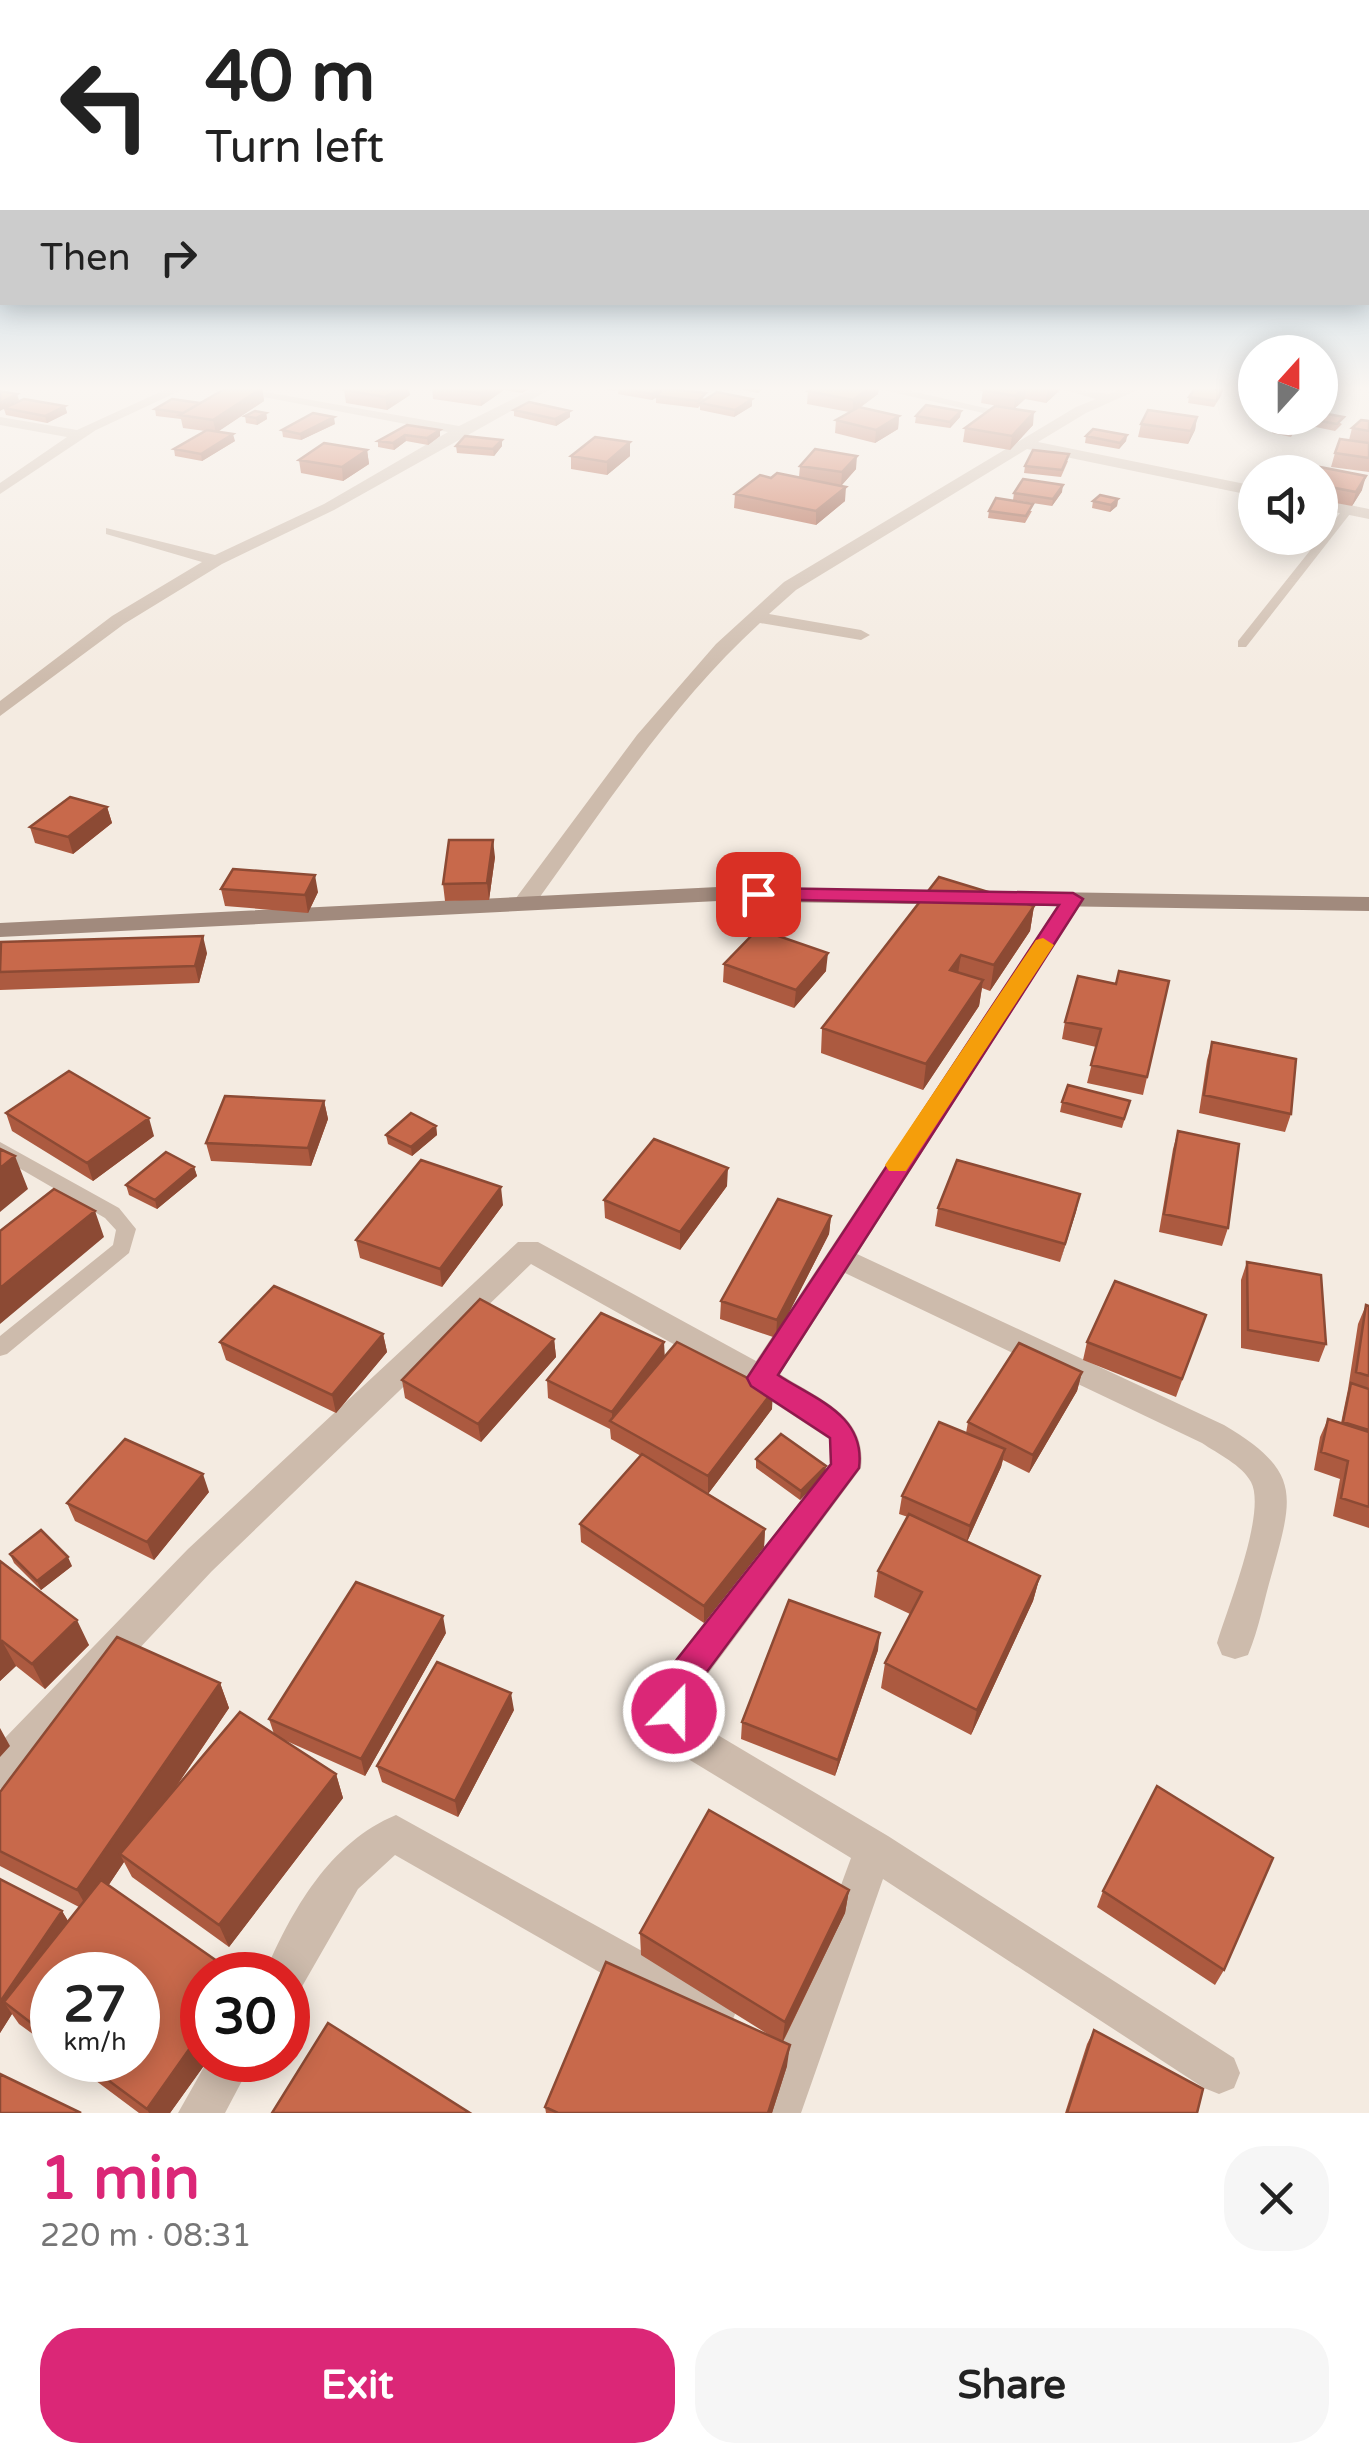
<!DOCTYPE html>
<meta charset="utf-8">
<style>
body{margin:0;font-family:"Varela Round",sans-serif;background:#f6f6f6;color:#222;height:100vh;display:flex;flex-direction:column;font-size:38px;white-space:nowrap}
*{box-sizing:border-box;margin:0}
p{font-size:32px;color:#767676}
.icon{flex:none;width:55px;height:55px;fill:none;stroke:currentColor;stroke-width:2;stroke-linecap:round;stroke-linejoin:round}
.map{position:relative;height:2113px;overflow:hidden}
.drawer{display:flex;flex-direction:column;background:#fff;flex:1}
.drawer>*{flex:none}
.hud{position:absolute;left:0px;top:0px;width:1370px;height:305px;box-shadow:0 5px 25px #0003;background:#fff;color:#222;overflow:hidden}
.needle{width:65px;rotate:21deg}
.controls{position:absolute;left:1238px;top:335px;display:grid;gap:20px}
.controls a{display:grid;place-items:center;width:100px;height:100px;border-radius:50%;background:#fff;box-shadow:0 5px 25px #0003;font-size:50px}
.speed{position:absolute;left:30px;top:1952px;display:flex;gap:20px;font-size:50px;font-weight:700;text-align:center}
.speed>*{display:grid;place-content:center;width:130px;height:130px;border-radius:50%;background:#fff;box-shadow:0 5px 25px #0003;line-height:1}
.speed small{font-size:25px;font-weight:400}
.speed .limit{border:15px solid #d22;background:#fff;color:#111}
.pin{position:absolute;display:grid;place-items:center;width:85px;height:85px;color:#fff;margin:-42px;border-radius:20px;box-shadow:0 5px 15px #0006}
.me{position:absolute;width:110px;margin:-55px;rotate:22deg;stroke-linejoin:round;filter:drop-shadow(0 0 8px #0008)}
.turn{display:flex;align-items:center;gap:35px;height:210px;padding:0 40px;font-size:45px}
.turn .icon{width:130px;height:130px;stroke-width:2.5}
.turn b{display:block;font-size:70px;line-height:85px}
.then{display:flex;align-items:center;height:95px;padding:0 40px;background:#0003;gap:20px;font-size:38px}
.round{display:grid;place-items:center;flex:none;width:105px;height:105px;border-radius:40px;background:#f6f6f6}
.head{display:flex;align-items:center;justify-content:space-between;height:170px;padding:0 40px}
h1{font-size:60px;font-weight:800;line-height:75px;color:#db2777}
.action{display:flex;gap:20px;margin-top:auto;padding:20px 40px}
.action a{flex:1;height:115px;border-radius:40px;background:#db2777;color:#fff;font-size:40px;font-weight:800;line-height:115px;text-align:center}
.action a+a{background:#f6f6f6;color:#222}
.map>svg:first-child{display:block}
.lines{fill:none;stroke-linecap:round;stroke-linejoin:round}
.lane{fill:#cdbbac;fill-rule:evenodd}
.street{fill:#cdbbac;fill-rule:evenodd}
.secondary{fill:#a18a7d;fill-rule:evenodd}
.wall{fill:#ac5a40}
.shaded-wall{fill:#8c4a34}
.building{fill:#c8694b;stroke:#8c4a34;stroke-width:2.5}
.route{fill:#db2777;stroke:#8e194d;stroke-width:2.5}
.slow{fill:#f59e0b}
</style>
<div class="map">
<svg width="1369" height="2113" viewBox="0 0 1369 2113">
<rect width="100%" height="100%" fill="#f4ebe1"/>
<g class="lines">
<path class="lane" d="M1344,508l9,2 -107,137h-8v-6z
M0,1142l119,66 17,21 -7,24 -122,101 -7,2v-20l113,-91 3,-15 -11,-12 -105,-61z"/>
<path class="street" d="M171,387h17l-92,43 -96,64v-11l67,-46 -67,-12v-8l77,13z
M210,387h27l222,39 78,-39h17l-220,123 -112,54 -98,60 -124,92v-15l112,-85 90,-54 -96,-28v-6l109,27 109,-51 124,-72z
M870,387h24l131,30 -7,4z
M1054,387l55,7 17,-7h18l-58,26 -48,29 217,44v10l-228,-47 -231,141 -27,24 92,16 9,5 -9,5 -101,-17c-90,82 -157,187 -228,285h-16l-3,-5 3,-5 121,-163 79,-91 68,-62 292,-175 20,-8z
M1320,499l49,10v10l-49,-10z
M1073,892l11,7 -227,355 367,171c77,46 70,69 48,148 -8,27 -13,56 -24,82l-13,4 -13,-4 -5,-12c10,-34 50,-131 34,-161 -9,-17 -33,-28 -49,-39l-357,-170 -65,101c38,25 88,41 81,94l-165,222 -3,18 13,20 182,108 346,222 6,15 -6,15 -15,6 -15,-6 -321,-209 -82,234h-44l94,-255 -171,-104 -24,-43 10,-40 164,-207 -1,-25 -79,-52 -219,-123 -319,307 -199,212 -13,6v-46l188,-194 330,-307h20l218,119 306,-462z
M396,1815l333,184 6,15 -6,15 -15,6 -15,-6 -304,-174 -37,34 -58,101 -12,5v-20h-24c27,-64 66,-133 132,-160z
M208,2060h45l-28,53h-47z"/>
<path class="secondary" d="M718,887l651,10v14l-651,-10 -718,36v-14z"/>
</g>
<path class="wall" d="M432,387h100l-10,6 -18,-3 -23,16 -48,-7z
M589,387h78v1l39,11 46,7 -18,11 -34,-7v-4l-2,2 -42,-5v-5l-4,2 -34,-6v-5l-4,2z
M729,387h37l-8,6z
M814,387h65l-1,7 -18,13 39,9 -1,13 -23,14 -40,-10 1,-13 13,-8 -42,-8 1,-13z
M987,387h73v3l-14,13 -21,-4 -11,10 19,16 -23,25 -47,-8 2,-14 44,-20 -28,-5 2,-13z
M262,388l2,13 -47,31 18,9 -33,20 -27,-5 -1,-7 31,-18 -22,-3 -2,-9 -25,-3 -1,-7 45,-6z
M344,390l66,5 -23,15 -41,-7z
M1222,390l-1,6 -7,11 -26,-4 1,-6z
M19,400l-11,6h57l2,7 -20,10 -41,-8 -2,-6z
M514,410l56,1v6l-14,9 -42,-10z
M961,411l-1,6 -10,11 -35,-5 1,-7z
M266,413l1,6 -10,6 -11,-2 -1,-7z
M1324,414l18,10 -7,7 -34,-7 1,-6z
M1197,417l-2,13 -7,14 -50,-7 3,-13z
M1369,421v51l-38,-5 4,-14 14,-13 3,-12z
M335,424l-34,16 -18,-3 -1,-7z
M1297,424l-2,7 -4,6 -19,-4 1,-6z
M407,425l33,5v6l-12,9 -22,-4 -12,9 -16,-3v-6z
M1127,435l-1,6 -7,8 -34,-6 1,-7z
M630,442v14l-23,19 -36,-6v-13z
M456,446h46l-8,10 -37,-3z
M367,450l2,14 -26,17 -42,-8 -2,-13z
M1068,461l-7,16 -37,-4 1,-7z
M800,466l56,3 -15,17 4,15 -29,24 -82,-17 1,-14 36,-16 28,-1z
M1320,472l42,18 -10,16 -27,-5 -5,12z
M1062,492l-10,14 -39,-6 1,-7z
M1118,499l-1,7 -7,6 -18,-4 1,-7z
M989,511h43l-7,12 -37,-5z
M107,807l5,16 -39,31 -38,-11 -5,-16z
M495,857l-6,43 -44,1 -2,-17z
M221,889l97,3 -10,21 -83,-7z
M1034,906l-4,25 -40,60 -8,-3 -3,18 -56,84 -102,-37 1,-25z
M207,953l-8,30 -199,7v-18z
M724,964l102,7 -32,37 -71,-26z
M1169,981l-26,114 -56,-12 9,-36 -34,-8 3,-17 51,-38z
M1212,1042l79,72 -6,18 -86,-19 8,-53z
M324,1101l4,18 -17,47 -100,-5 -5,-18z
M1130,1101l-8,27 -62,-16 2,-10z
M6,1113l148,23 -61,45 -81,-50z
M436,1126l1,9 -25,21 -24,-12 -2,-9z
M1178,1131l50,97 -6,18 -63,-14 14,-83z
M194,1167l3,9 -40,33 -28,-14 -3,-10z
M727,1186l-47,64 -75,-32 -1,-18z
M1080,1194l-20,68 -125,-36 3,-18z
M503,1205l-61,82 -82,-29 -4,-18z
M831,1216l-2,18 -53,104 -56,-19 1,-18z
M1247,1262l79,82 -7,18 -78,-14v-68z
M1366,1305l3,1v222l-36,-12 7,-37 -26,-9 6,-33 8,-18 13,4 7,-34 10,-65z
M1206,1315l-30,82 -93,-37 4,-18z
M383,1334l4,18 -51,61 -110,-53 -6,-18z
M554,1339l2,18 -75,85 -76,-44 -3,-18z
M665,1357l107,52 -64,85 57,35 -1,18 -60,76 -123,-81 -1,-18 61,-68 -30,-17 -1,-10 -62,-31 -1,-18z
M1082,1372l-5,19 -48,82 -26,-13 -2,7 -34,75 73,34 -7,25 -62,134 -90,-47 4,-25 25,-49 -36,-17 4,-26 30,-54 -9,-3 3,-18 64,-63 2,-11z
M756,1459l69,16 -25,25 -44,-32z
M209,1492l-55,68 -79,-39 -8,-18z
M10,1554l62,12 -31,24 -27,-27z
M0,1561l89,84 -44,44 -29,-23 -16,15z
M446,1633l-81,143 -83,-37 54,35 7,24 -114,149 -97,-70 -8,-15 -16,24 94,174h6l-38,53h-31l-71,-53h70l-86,-85v73l-33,-24 -7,-10 -12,19v-154l62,32 6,10 11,-14 -79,-41v-74l220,-109 9,25 -55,82 100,-56 -5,-15z
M878,1650l-43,126 -94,-37 1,-17z
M514,1710l-56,107 -76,-35 -5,-16z
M849,1890l-4,23 -62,129 4,24 -15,47h-226l-1,-6 229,-69 -133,-83 -1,-22z
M1103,1891l121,79 -9,15 -118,-78z
M1094,2030l103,83h-132l22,-69z"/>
<path class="shaded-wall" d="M402,387h7l1,8 -23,15 -2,-13z
M490,387h14v3l-23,16 -1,-13z
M522,387h10l-10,6z
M664,387h3v4l-11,5 -4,4v-6z
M871,387h8l-1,7 -25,19v-13z
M1027,387l-2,12 -11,10 1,-13z
M1051,387h9v3l-14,13 1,-13z
M262,388l2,13 -48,32 -3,-13z
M17,394l2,6 -19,11v-8z
M752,399v7l-18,11 1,-7z
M65,406l2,7 -20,10 -2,-7z
M570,411v6l-14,9 -1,-7z
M961,411l-1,6 -10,11v-6z
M1034,412l-1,13 -23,25 2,-14z
M266,413l1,6 -10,6 -1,-7z
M899,416l-1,13 -23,14 1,-13z
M334,417l1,7 -34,16 -1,-6z
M1197,417l-2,13 -7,14 3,-13z
M440,430v6l-12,9 -1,-7z
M233,434l2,7 -33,20 -1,-7z
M405,435l1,6 -12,9 -1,-7z
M1127,435l-1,6 -7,8 1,-6z
M502,440v6l-8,10 -1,-7z
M630,442v14l-23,19v-13z
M367,450l2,14 -26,17 -1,-14z
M857,456l-1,13 -15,17 1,-14z
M1366,476l-4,14 -10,16 4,-14z
M1063,485l-1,7 -10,14 1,-7z
M846,487l-1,14 -29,24v-14z
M1118,499l-1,7 -7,6 1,-7z
M107,807l5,16 -39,31 -5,-17z
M493,840l2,17 -6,43 -2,-17z
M315,875l3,17 -10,21 -3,-18z
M1034,906l-4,25 -40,60 4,-26z
M203,936l4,17 -8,30 -4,-17z
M828,953l-2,18 -32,37 2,-18z
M961,955l-4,25 -7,-10z
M983,980l-4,26 -56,84 3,-26z
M324,1101l4,18 -17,47 -3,-18z
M149,1118l5,18 -61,45 -6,-18z
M436,1126l1,9 -25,21 -1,-9z
M15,1156l13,33 -28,23v-44z
M194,1167l3,9 -40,33 -2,-9z
M728,1168l-1,18 -47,64v-18z
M501,1187l2,18 -61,82 -2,-18z
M1080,1194l-4,18 -16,50 5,-18z
M95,1211l9,26 -104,87v-36z
M831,1216l-2,18 -53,104 1,-18z
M383,1334l4,18 -51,61 -4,-18z
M554,1339l2,18 -75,85 -3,-18z
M664,1342l1,18 -53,62v-10z
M1082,1372l-5,19 -48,82 4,-18z
M773,1391l-1,18 -64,85v-18z
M1005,1449l-4,18 -35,77 4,-18z
M826,1466l-1,9 -25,25 1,-9z
M203,1474l6,18 -55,68 -7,-18z
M765,1529l-1,18 -60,76v-17z
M68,1557l4,9 -31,24 -4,-9z
M1040,1576l-7,25 -62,134 6,-25z
M443,1616l3,17 -81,143 -4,-17z
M77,1620l12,25 -44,44 -13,-25z
M880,1633l-2,17 -43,126 3,-16z
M2,1641l14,25 -16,15v-38z
M220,1683l9,25 -102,151 -7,-5 4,8 -34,51 -13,-23z
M511,1693l3,17 -56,107 -3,-16z
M0,1728l10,18 -10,11z
M336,1774l7,24 -114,149 -10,-22z
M849,1890l-4,23 -63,130 3,-21z
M62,1911l9,15 -67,76 8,12 -12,19v-31z
M202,2031v29h6l-38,53h-21l-2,-4z
M790,2045l-3,21 -15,47h-4z"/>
<path class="building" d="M228,387l34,1 -49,32 -33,-5z
M350,387h52l-17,10 -41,-7z
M437,387h53l-10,6z
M618,387h46l-12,7z
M814,387h57l-18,13 -45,-9z
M987,387h39l-11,9 -32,-6z
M1030,387h21l-4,3z
M1196,387h5l21,3 -6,11 -27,-4z
M664,388l42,5 -8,8 -42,-5z
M0,391l17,3 -17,9z
M717,392l35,7 -17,11 -35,-7z
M24,399l41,7 -20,10 -41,-8z
M172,399l28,4 -17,10 -28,-4z
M529,402l41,9 -15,8 -41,-9z
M926,405l35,6 -11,11 -34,-6z
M995,406l39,6 -22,24 -47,-8z
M859,407l40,9 -23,14 -40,-10z
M1320,408l5,1 -3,4 22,4 -7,7 -34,-6h17z
M1148,410l49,7 -6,14 -50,-7z
M255,411l11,2 -10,5 -11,-2z
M313,413l21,4 -34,17 -18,-4z
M1361,420l8,1v10l-17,-3z
M1277,421l20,3 -4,6 -20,-3z
M407,425l33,5 -13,8 -22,-3 -12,8 -15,-2z
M1093,429l34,6 -7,8 -34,-7z
M207,430l26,4 -32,20 -27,-5z
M465,436l37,4 -9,9 -37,-3z
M595,437l35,5 -23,20 -36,-6z
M1340,439l29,4v15l-34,-5z
M324,443l43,7 -25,17 -43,-7z
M815,449l42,7 -15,16 -42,-6z
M1033,450l36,4 -7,16 -37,-4z
M1320,467l46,9 -10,16 -36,-7v-13h-3z
M777,473l69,14 -30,24 -81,-17 25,-19 11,3z
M1023,479l40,6 -10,14 -39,-6z
M1320,494l6,1 -6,9z
M1100,495l18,4 -7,6 -18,-4z
M996,498l37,6 -7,12 -37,-5z
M70,797l37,10 -39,30 -38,-10z
M449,840h44l-6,43 -44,1z
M233,869l82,6 -10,20 -84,-6z
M939,877l95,29 -40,59 -33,-10 -11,15 33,10 -57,84 -104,-36z
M758,929l70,24 -32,37 -72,-26z
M203,936l-8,30 -195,6 1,-30z
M1119,971l50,10 -22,96 -56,-12 10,-36 -36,-7 13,-46 38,8z
M1212,1042l84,17 -5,55 -87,-19z
M69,1071l80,47 -62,45 -81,-50z
M1068,1085l62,16 -6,18 -62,-17z
M225,1096l99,5 -16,47 -102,-5z
M411,1113l25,13 -25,21 -25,-12z
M1178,1131l61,13 -11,84 -64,-14z
M654,1139l74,29 -48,64 -76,-32z
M0,1149l15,7 -15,12z
M166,1152l28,15 -39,33 -29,-15z
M421,1160l80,27 -61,82 -84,-29z
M957,1160l123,34 -15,50 -127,-36z
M54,1189l41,22 -95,77v-57z
M778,1199l53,17 -54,104 -56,-19z
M1247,1262l74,13 5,69 -78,-14z
M1115,1281l91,34 -24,64 -95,-37z
M274,1286l109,48 -51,61 -112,-53z
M480,1299l74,40 -76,85 -76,-44z
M1366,1305l3,1v70l-13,-4z
M601,1313l63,29 -52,70 -65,-32z
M677,1342l96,49 -65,85 -98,-55z
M1019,1343l63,29 -49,83 -65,-33z
M1351,1383l18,6v41l-26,-8z
M1328,1419l41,13v75l-28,-9 7,-37 -27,-9z
M939,1422l66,27 -35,77 -68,-30z
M781,1434l45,32 -25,25 -45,-32z
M125,1439l78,35 -56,68 -80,-39z
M642,1454l123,75 -61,77 -124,-82z
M909,1514l131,62 -63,134 -92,-47 37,-71 -44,-21z
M41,1530l27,27 -31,24 -27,-27z
M0,1561l77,59 -45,44 -30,-23 -2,2z
M356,1582l87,34 -82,143 -92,-40z
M789,1600l91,33 -42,127 -96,-38z
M117,1637l103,46 -143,207 -77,-39v-59z
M437,1662l74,31 -56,108 -78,-35z
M240,1712l96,62 -117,151 -99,-71z
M1157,1786l116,72 -49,112 -121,-79z
M709,1810l140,80 -64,132 -145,-89z
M0,1879l62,32 -62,91z
M101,1880l136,95h-35v56l-55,78 -66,-49h57v-85h-86v64l-48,-37z
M606,1962l184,83 -22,68h-210l-13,-6z
M328,2023l142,90h-198z
M1094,2030l109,59 -6,24h-130z
M0,2074l81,39h-81z"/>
<linearGradient id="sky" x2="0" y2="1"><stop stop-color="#7eb2d2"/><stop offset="0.57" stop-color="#faf6f2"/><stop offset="1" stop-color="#faf6f2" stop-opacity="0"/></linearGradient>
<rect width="1369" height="682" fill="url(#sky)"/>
<path class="route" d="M758,888l315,5 10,6 -305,476c38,25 88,40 81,93l-165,221 -8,34 -12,4 -12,-4 -4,-12 9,-39 164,-208 -1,-26 -79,-52 -4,-8 312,-473 -308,-6 -3,-5z"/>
<path class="slow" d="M1043,938l11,7 -148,226h-17l-4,-6 4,-6 147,-219z"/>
</svg>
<div class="controls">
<a><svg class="needle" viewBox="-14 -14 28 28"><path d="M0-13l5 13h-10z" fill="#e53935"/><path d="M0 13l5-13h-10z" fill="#767676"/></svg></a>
<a><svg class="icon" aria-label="sound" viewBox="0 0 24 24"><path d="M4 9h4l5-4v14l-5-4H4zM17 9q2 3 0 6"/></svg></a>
</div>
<div class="speed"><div>27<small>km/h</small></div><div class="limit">30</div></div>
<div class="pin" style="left:758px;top:894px;background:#d93025"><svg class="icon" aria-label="arrive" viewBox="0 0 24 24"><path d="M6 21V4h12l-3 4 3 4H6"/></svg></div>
<svg class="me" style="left:674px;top:1711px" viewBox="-20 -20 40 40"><circle r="17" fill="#db2777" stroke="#fff" stroke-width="3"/><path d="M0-11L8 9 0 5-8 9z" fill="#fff"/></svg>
<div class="hud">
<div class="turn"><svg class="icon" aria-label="left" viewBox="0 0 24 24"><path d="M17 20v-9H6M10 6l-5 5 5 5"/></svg><div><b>40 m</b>Turn left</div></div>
<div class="then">Then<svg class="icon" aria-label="right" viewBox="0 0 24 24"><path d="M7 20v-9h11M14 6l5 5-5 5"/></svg></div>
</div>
</div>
<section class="drawer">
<div class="head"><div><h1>1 min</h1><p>220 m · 08:31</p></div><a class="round"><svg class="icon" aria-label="close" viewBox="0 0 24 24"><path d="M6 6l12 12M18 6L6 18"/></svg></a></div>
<div class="action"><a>Exit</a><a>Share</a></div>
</section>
